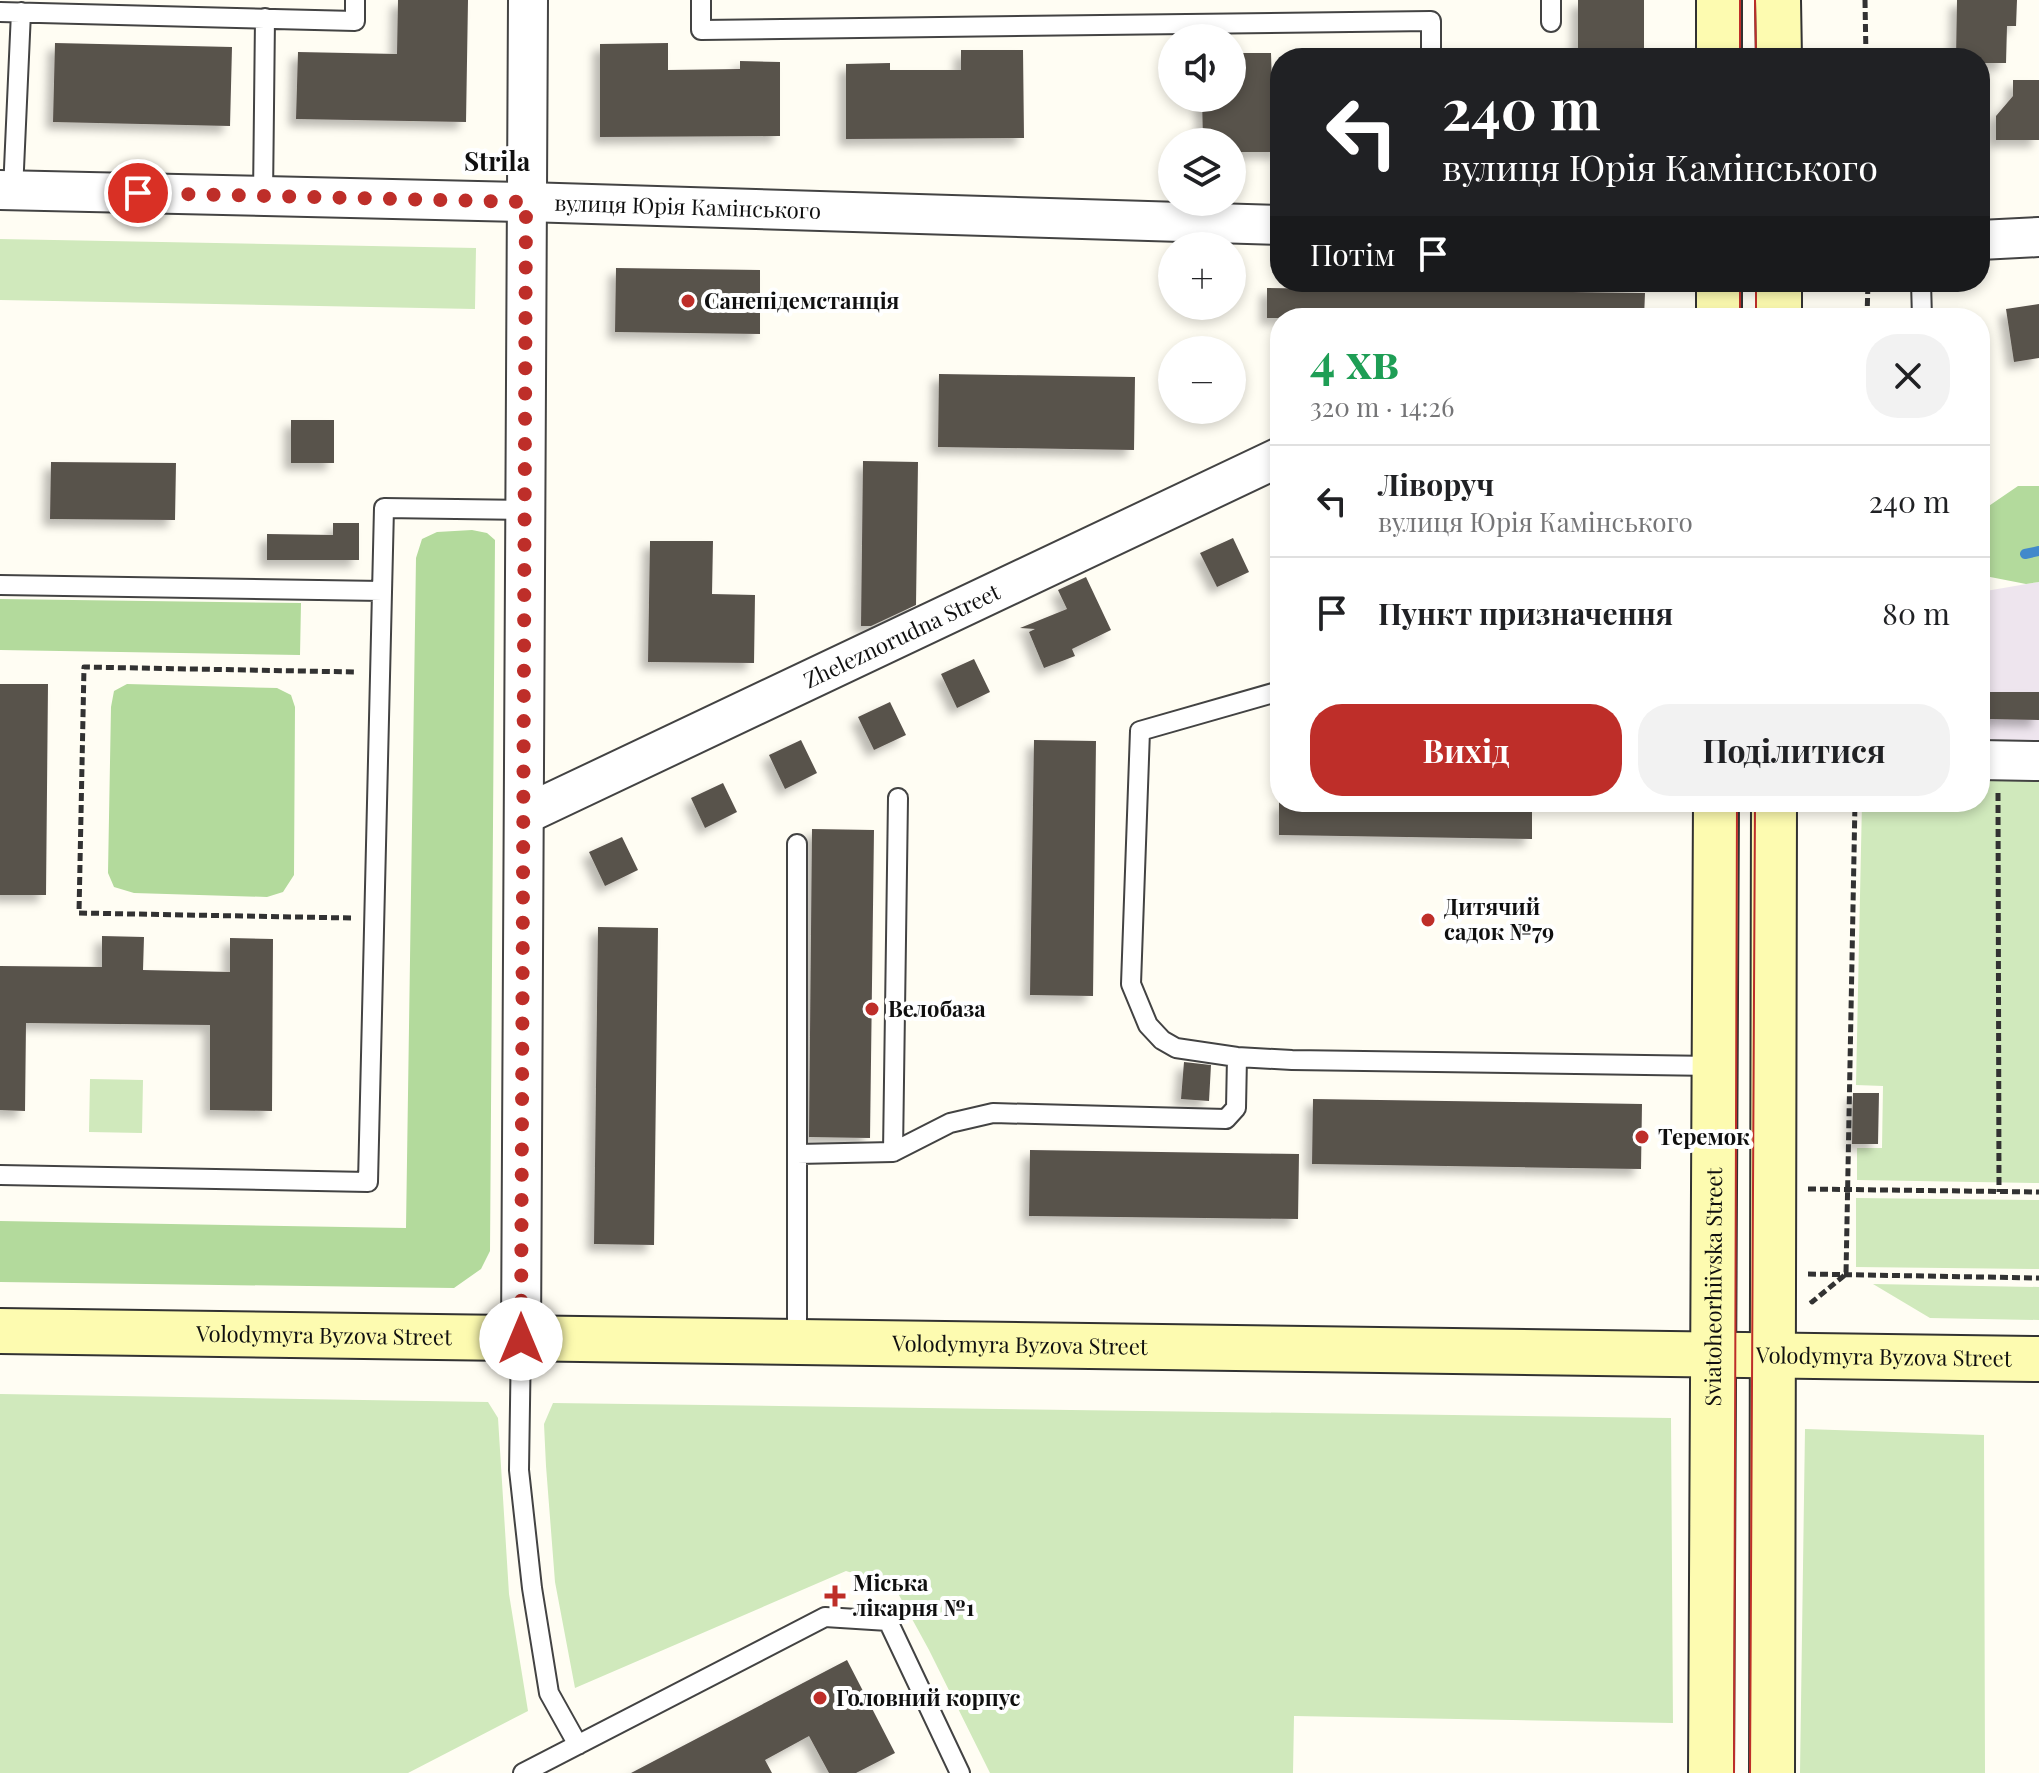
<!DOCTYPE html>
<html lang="uk">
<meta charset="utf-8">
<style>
body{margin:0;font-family:"Playfair Display",serif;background:#f2f2f2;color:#202124;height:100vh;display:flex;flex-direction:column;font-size:30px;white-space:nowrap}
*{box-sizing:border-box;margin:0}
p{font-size:26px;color:#757577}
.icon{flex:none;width:44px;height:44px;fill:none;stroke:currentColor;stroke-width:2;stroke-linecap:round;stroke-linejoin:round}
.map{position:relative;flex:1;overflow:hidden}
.drawer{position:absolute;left:1270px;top:308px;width:720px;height:504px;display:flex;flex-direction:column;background:#fff;border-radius:32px;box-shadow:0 4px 12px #0003}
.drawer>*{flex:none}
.hud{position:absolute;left:1270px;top:48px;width:720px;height:244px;border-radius:32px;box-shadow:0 4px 12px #0003;background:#202124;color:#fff;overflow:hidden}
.controls{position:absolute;left:1158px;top:24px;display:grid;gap:16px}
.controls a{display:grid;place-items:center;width:88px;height:88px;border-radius:50%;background:#fff;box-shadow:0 4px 12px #0003;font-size:40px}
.pin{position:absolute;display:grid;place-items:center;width:68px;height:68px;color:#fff;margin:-34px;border:4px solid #fff;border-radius:50%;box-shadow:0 2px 8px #0007}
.me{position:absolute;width:88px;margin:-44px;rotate:0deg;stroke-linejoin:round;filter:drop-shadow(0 0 6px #0008)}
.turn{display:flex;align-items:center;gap:28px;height:168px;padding:0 40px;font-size:36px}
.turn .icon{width:104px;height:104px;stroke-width:2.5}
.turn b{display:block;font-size:56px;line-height:68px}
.then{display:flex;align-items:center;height:76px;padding:0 40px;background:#0003;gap:16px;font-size:30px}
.round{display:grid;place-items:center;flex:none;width:84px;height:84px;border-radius:32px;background:#f2f2f2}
.headline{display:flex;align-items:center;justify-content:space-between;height:136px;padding:0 40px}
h1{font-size:48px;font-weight:700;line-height:60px;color:#1e9e55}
.action{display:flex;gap:16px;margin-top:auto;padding:16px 40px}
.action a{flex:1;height:92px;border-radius:32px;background:#be2e29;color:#fff;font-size:32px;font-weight:700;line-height:92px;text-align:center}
.action a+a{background:#f2f2f2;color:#202124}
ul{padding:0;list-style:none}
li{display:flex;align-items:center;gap:24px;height:112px;padding:0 40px;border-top:2px solid #e0e0e0}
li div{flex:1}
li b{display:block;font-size:30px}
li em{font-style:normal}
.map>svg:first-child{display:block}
.industrial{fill:#eee5ee}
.green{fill:#d0e9bc}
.forest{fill:#b3da9c}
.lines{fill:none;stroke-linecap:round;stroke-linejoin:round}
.stream{stroke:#4189cb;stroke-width:10}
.building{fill:#59524c;filter:url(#shadow)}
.lane-casing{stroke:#434343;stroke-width:22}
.street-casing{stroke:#434343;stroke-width:42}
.secondary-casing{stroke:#323232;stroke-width:48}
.path{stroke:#323232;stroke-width:5;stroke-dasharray:8 4;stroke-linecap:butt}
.lane{stroke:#fff;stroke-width:18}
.street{stroke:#fff;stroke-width:38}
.secondary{stroke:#fdfbb0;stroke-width:44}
.tram{stroke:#be2e29;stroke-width:2}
.route{stroke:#be2e29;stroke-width:14;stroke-dasharray:0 25.2}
.poi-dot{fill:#be2e29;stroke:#fff;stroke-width:3}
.labels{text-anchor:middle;stroke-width:8;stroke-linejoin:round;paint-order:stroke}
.street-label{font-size:22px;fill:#101010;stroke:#fff}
.poi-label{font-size:22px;font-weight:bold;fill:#101010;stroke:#fff;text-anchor:start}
.quarter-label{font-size:26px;font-weight:bold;fill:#101010;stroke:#fff}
</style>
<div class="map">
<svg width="2039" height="1773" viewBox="0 0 2039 1773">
<defs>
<filter id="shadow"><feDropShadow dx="-7" dy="7" stdDeviation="4" flood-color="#0004"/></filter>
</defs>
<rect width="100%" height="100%" fill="#fffdf3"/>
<path class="industrial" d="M2039,582v170l-59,-1v-159z"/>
<path class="green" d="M0,239l476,9 -1,61 -475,-9z
M1980,768l59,1v414l-182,-3v-32h25l1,-62 -27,-1 6,-283h118z
M90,1079l53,1 -1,53 -53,-1z
M1856,1198l183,2v69l-183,-2z
M1873,1284l166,3v33l-109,-2z
M0,1394l488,8 10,16 11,176 19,117 -120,62h-408z
M553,1403l1118,15 2,305 -379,-7 -1,57h-303l-61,-123 -35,-64 -48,-15 -271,117 -20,-106 -9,-116 -2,-42z
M1805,1429l179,6 1,338h-185z"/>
<path class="forest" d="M2018,486h21v96l-13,2 -46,-9v-63z
M472,530l15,3 8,7 -5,711 -9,18 -27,19 -454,-6v-61l406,7 10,-670 6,-19 15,-7z
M0,599l301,4 -1,52 -300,-5z
M127,684l150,4 14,7 4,12 -1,168 -11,17 -16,5 -133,-4 -20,-6 -6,-14 3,-166 3,-16z"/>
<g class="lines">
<path class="stream" d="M2025,554l14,-3"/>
</g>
<path class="building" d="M398,0h70l-2,122 -170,-3 2,-67 99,2z
M1578,0h66v58h-66z
M1957,0h60l-1,26h-9l-1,37h-26v-5h-24z
M55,43l177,4 -2,79 -177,-4z
M668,43v27l72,-1v-8l40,1v74l-180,1v-93z
M961,50h62l1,88 -178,1v-75l44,-1v7h71z
M1232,53h39l1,32h8v67h-48v-10h-29l-1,-44h30z
M2013,80h26v60h-43v-24l17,-20z
M616,268l144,2v64l-145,-2z
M1267,288l378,5 -1,25h-377z
M2039,304v54l-25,4 -8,-53z
M939,374l196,3 -1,73 -196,-3z
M291,420h43v43h-43z
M863,461l55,1 -2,143 -45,21h-10z
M51,462l125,1 -1,57 -125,-1z
M333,523h26v37h-92v-26l66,1z
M1233,538l16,34 -32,15 -17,-34z
M650,541h63l-1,53 43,1 -1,68 -106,-1z
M1086,577l25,53 -39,19 3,7 -31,12 -15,-36 6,-3 -15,-1 47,-19 -9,-19z
M974,659l16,33 -33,16 -16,-34z
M0,684h48l-2,211h-46z
M1990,692h49v28l-50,-1z
M890,702l16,33 -32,15 -16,-33z
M801,740l16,33 -32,16 -16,-34z
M1034,740l62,1 -3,255 -63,-1z
M723,783l14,29 -32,16 -14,-30z
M1279,802h253v37l-253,-4z
M812,829l62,1 -4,308 -61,-1z
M622,837l16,33 -33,16 -16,-34z
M598,927l60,1 -4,317 -60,-1z
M102,936l42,1 -1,33 87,2v-34l43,1 -1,172 -62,-1v-85l-184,-2 -1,88 -25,-1v-144l102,1z
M1184,1062l27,3 -2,36 -28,-2z
M1853,1093h26l-1,51h-26z
M1313,1099l329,5 -1,65 -329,-5z
M1030,1150l269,4 -1,65 -269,-3z
M847,1660l48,93 -39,20h-27l-20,-37 -44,24 7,13h-141z"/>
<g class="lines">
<defs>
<path id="lane" d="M701,0v30l730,-9v37
M1551,0v22
M0,12l355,9v-21
M13,191l8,-179
M263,196l2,-178
M1921,282l1,36
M0,585l382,6
M1280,691l-140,40 -9,253 17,41 14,15 14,8 61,9 55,3 422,6
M893,1152l5,-354
M797,1154v-310
M0,1175l368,7 16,-674 139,2
M521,1339l-2,131 13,118 17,105 29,52
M797,1343v-189l96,-2 57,-29 43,-10 233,6 10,-11 1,-51
M523,1773l302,-156 63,4 72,152"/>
<g id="street">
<path id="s1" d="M0,190l526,12 754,23"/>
<path d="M1980,240l59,-3"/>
<path d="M1980,760l59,1"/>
<path id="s2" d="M524,815l756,-358"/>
<path d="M521,1339l7,-1339"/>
</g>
<g id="secondary">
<path d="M1719,0v58"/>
<path d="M1778,0l1,58"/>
<path d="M1719,318v-36"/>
<path d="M1779,318v-36"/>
<path id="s3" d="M0,1331l2039,28"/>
<path id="s4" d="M1711,1773l5,-971"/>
<path d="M1772,1773l2,-971"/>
</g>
</defs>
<use href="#lane" class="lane-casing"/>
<use href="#street" class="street-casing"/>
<use href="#secondary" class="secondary-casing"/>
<path class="path" d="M1865,0l1,58
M1867,318l1,-36
M1998,793l1,399
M351,918l-272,-5 5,-246 271,5
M1808,1189l231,3
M1808,1274l231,4
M1811,1300l1,2 34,-28 9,-472"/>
<use href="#lane" class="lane"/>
<use href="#street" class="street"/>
<use href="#secondary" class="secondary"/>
<path class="tram" d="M1740,0v58
M1755,0l1,58
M1740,318v-36
M1756,318v-36
M1734,1773l3,-971
M1750,1773l5,-971"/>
</g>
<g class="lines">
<path class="route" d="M138,193l388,9 -5,1137"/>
</g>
<g class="poi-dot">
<circle cx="688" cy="301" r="8"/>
<circle cx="1428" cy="920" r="8"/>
<circle cx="872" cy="1009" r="8"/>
<circle cx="1642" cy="1137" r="8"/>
<path d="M831 1584h8v8h8v8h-8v8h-8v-8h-8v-8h8z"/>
<circle cx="820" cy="1698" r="8"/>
</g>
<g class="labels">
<g class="street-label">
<text dy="8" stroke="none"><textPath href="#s1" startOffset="688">вулиця Юрія Камінського</textPath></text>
<text dy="8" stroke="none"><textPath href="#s2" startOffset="418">Zheleznorudna Street</textPath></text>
<text dy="8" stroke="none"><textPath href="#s4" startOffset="486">Sviatoheorhiivska Street</textPath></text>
<text dy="8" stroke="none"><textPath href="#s3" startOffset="324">Volodymyra Byzova Street</textPath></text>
<text dy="8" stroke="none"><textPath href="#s3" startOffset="1020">Volodymyra Byzova Street</textPath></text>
<text dy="8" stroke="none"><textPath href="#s3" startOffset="1884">Volodymyra Byzova Street</textPath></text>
</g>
<g class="poi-label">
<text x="704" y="309">Санепідемстанція</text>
<text x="1444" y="915">Дитячий<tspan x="1444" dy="25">садок №79</tspan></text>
<text x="888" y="1017">Велобаза</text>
<text x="1658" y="1145">Теремок</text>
<text x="853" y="1591">Міська<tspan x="853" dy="25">лікарня №1</tspan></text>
<text x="836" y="1706">Головний корпус</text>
</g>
<g class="quarter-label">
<text x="497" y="171">Strila</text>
</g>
</g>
</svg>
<div class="controls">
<a><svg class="icon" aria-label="sound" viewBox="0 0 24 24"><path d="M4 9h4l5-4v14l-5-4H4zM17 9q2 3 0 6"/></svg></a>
<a><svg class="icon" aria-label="layers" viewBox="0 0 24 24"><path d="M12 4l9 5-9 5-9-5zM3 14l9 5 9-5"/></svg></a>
<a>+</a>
<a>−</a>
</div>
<div class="pin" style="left:138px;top:193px;background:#d93025"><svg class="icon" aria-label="arrive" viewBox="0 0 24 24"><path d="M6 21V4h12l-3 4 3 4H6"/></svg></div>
<svg class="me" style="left:521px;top:1339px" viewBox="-20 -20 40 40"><circle r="19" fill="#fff"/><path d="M0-13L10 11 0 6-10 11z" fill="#be2e29"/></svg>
<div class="hud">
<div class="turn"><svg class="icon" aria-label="left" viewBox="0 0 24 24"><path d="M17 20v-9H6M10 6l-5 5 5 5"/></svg><div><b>240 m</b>вулиця Юрія Камінського</div></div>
<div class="then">Потім<svg class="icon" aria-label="arrive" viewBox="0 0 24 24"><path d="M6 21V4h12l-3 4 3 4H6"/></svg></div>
</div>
<section class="drawer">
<div class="headline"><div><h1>4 хв</h1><p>320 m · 14:26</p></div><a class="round"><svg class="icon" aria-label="close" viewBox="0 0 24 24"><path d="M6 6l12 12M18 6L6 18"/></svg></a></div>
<ul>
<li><svg class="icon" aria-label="left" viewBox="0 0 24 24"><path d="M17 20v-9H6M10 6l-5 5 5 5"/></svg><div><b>Ліворуч</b><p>вулиця Юрія Камінського</p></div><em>240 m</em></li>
<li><svg class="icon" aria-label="arrive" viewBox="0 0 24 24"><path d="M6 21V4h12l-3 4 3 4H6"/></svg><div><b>Пункт призначення</b></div><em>80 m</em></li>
</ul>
<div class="action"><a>Вихід</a><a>Поділитися</a></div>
</section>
</div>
